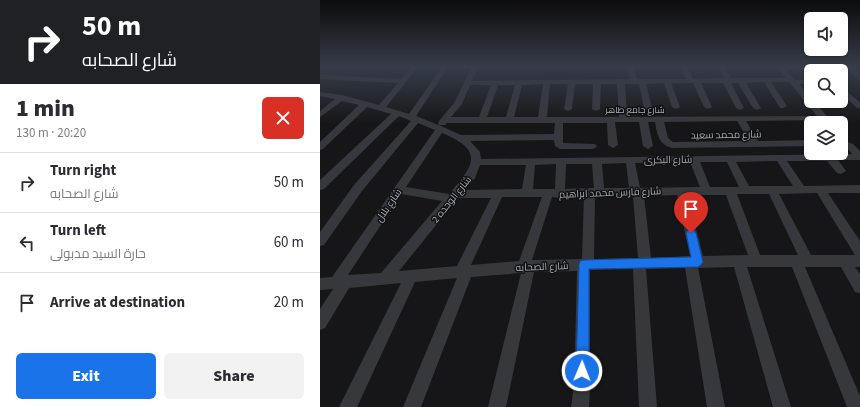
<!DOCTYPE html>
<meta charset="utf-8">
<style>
body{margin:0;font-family:"Source Sans 3",Cairo,sans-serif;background:#f2f2f3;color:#2b2b33;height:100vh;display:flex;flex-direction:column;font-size:15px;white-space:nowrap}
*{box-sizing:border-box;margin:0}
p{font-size:13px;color:#7c7c81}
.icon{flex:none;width:22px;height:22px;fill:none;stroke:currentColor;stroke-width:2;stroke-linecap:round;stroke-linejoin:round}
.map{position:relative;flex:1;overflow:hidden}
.side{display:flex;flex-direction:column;background:#fff;width:320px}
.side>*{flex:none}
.top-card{background:#202124;color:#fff;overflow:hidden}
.controls{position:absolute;left:484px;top:12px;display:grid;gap:8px}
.controls a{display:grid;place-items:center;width:44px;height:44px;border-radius:6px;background:#fff;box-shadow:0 1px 3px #0004;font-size:20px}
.pin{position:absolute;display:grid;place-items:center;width:34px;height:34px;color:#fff;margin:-41px -17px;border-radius:50% 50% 50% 0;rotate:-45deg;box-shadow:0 0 4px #0007}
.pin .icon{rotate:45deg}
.me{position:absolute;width:44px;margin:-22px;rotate:1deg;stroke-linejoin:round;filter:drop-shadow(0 0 3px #0008)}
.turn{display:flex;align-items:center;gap:14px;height:84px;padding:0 16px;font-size:18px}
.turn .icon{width:52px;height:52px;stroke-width:2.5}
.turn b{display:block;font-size:28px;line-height:34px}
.round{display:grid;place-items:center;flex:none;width:42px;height:42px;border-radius:6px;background:#f2f2f3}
.headline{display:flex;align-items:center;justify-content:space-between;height:68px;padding:0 16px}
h1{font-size:24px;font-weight:800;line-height:30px}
.cta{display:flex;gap:8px;margin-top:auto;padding:8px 16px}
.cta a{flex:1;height:46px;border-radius:6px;background:#1a73e8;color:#fff;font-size:16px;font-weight:800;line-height:46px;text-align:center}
.cta a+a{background:#f2f2f3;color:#2b2b33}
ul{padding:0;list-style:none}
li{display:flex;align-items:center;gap:12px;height:60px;padding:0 16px;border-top:1px solid #e1e1e2}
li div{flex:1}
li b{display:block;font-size:15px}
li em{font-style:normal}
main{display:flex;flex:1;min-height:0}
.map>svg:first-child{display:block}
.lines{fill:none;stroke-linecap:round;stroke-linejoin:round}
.minor{fill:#37383d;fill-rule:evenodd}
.route{fill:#1a73e8;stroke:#114b97}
.labels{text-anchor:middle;stroke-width:3;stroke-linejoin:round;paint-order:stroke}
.far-street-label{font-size:9px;fill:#a8adb8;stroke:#111113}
.street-label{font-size:10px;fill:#a8adb8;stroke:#111113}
</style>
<main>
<section class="side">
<div class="top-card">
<div class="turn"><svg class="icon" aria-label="right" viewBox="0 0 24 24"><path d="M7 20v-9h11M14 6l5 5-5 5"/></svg><div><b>50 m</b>شارع الصحابه</div></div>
</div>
<div class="headline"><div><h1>1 min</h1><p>130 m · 20:20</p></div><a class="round" style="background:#d93025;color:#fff"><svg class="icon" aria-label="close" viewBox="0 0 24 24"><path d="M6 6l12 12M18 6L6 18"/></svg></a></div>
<ul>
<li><svg class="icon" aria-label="right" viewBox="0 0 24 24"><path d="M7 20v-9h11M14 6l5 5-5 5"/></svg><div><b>Turn right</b><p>شارع الصحابه</p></div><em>50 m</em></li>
<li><svg class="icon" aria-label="left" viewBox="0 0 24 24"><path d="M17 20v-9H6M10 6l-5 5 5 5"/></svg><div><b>Turn left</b><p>حارة السيد مدبولى</p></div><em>60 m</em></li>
<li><svg class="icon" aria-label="arrive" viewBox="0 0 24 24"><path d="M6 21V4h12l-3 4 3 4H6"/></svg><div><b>Arrive at destination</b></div><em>20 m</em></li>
</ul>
<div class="cta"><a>Exit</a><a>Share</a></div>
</section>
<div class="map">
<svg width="540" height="407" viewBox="0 0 540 407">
<rect width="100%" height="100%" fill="#161618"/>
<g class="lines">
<path class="minor" d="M91,67h7l-32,40 23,7 33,-47h6l-32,49 25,10 20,9 93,-1 1,-11h-108l-2,2h-6l-1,-2 1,-2 15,-18 18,-36h6l-6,14 158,-2 -3,-12h6l4,12h49l-5,-12h6l6,12 31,-1 -6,-11h6l7,11h55l-9,-11h29l-3,2 -17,1 9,10h16v4h-12l12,14v3h3l13,15 1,2 -1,2 -81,1 12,20 53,-1v6l-139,2c-13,-3 -15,-14 -17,-26h-7l5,24 -5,3 -5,-3 -4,-24h-24l3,23 -5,3 -5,-3 -1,-22h-44v20l32,1 2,2 -2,2 -3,1h-32l-5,-3 -1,-6 -84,1 10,11 1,7 371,-5 -5,-6 -6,-2v-6l12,4 7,7v9h-22l8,11 -5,3 -4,-1 -10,-12h-40l17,25 56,-1v8h-32l32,48v26h-5l5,7v19l-5,-1 -14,-25h-36l55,129v11h-13l-55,-140h-45l44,140h-18l-39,-140 -36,1 27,139h-18l-22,-139 -39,1 11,138h-18l-6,-138 -43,1v116l-1,21h-18l3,-21 3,-115 -43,1 -28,135h-18l33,-134 -50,4 -50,130h-18l54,-129 -42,4 -58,125h-18l62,-124 -52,5 -24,40 -5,2v-21l13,-20 -13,1v-12l12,-1 103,-147 -17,-7 -56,68 -38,54 -4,1v-14l34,-47 57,-64 -12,-5 -75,73 -4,1v-10l71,-66 -24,-7 -44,42 -3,1v-8l39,-37 -17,-4 -22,16v-6l15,-12 -15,-3v-4l22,3 37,10 19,-22 -78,-4v-4l81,4zM444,82l16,26h3l4,-2 -16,-24h18l28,34 -190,1 -2,-33h14l5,24 4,2 4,-2 -6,-24 18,-1 8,24 4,2 4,-2 -9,-24h22l11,24 4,2 4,-2 -11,-24h22l13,25 4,2 4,-2 -13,-25h7l15,25 4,2 4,-2 -15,-25zM223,84l-5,33h-24l8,-32zM230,84h18l-4,25 4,2 4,-2 3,-25h18l-1,25 4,2 4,-2 1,-25h16l2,33h-72zM150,85h21l-12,32h-28l11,-13zM178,85h17l-9,32h-19zM417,121l12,20 -76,1 -5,-4 -4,-16zM122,133c44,18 31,33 7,61l-43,-7zM457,161l16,25h-44l-13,-24zM370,162l10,25 -60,1 -5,-25zM380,162h27l12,25h-29zM306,163l3,25h-25l-2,-24zM236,164l-1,25h-22l2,-24zM246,164h26l2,24 -29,1zM160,165h46l-4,24 -57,1 10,-12zM497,193l38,62h-44l-32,-61zM81,194l41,7 -61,72 -33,2zM417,194h32l29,61h-38zM357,195l13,61 -39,2 -7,-62zM367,195h39l22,60 -45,1zM264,196l-2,63 -50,1 20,-63 8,1zM275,196h38l5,62 -44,1zM182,197h40l-23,64 -48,4zM138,198h33l-34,68 -58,5z
M494,67h7l3,4h-7z
M524,67h7l9,7v6z
M521,87l19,15v6h-3l-16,-15z"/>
</g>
<linearGradient id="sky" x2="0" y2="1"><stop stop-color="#0c0c0d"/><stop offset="0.54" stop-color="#363c48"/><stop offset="1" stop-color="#363c48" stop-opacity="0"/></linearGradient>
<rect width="540" height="124" fill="url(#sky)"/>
<path class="route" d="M371,229l3,1 2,3 7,29 -2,3 -3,2 -109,2v102l-2,5 -5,2 -4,-2 -2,-5 3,-107 1,-3 4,-1 107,-3 -5,-24 2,-3z"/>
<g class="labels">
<g class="far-street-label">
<text x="315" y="113">شارع جامع طاهر</text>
</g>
<g class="street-label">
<text transform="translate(406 134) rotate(-1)" y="4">شارع محمد سعيد</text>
<text transform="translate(348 159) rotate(-1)" y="4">شارع البكرى</text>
<text transform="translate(290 192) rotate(-2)" y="4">شارع فارس محمد ابراهيم</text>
<text transform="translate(131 199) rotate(-51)" y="4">شارع الوحده 2</text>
<text transform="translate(68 205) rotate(-56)" y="4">شارع بلال</text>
<text transform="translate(222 266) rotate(-2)" y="4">شارع الصحابه</text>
</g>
</g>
</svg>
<div class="controls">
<a><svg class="icon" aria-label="sound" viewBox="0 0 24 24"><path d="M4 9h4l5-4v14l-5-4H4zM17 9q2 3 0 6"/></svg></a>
<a><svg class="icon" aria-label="search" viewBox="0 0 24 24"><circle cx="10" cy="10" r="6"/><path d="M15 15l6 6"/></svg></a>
<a><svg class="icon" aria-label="layers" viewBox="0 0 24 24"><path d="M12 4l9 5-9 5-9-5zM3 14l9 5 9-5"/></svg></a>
</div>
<div class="pin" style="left:371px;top:233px;background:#d93025"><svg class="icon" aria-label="arrive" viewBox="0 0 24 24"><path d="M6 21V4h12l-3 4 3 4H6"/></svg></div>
<svg class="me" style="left:262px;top:371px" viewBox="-20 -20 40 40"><circle r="17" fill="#1a73e8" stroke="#fff" stroke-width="3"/><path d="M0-11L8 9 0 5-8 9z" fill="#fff"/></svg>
</div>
</main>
